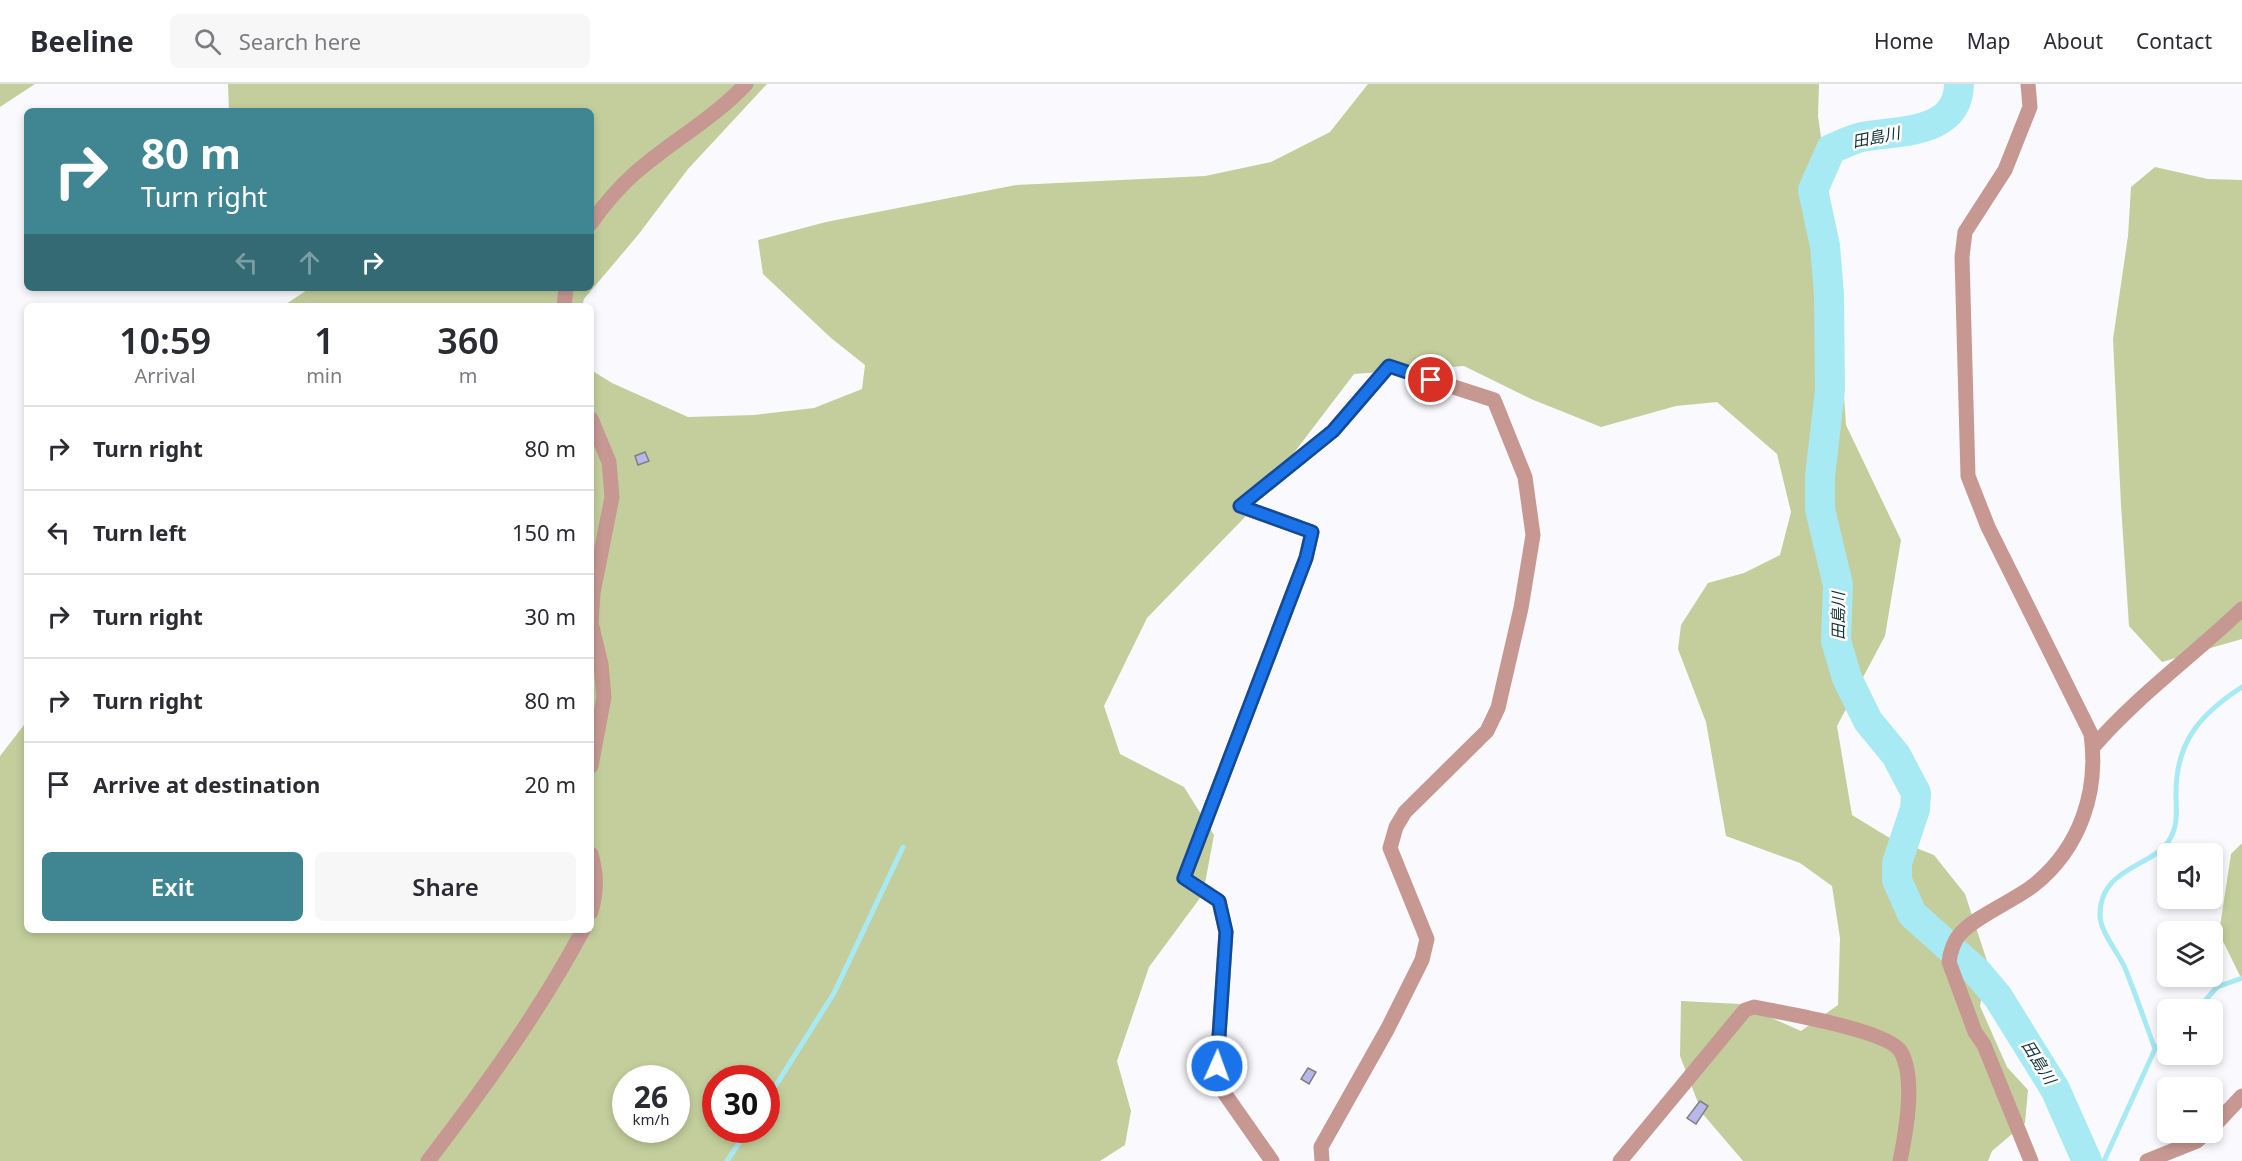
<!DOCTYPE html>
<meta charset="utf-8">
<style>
body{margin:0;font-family:"Noto Sans","Noto Sans JP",sans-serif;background:#f7f7f7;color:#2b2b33;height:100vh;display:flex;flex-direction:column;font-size:22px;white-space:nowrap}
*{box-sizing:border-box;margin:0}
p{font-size:20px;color:#7c7c81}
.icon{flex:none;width:33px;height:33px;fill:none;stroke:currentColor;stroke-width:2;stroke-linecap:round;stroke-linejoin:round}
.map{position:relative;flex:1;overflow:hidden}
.sheet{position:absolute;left:24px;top:219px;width:570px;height:630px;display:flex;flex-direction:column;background:#fff;border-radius:9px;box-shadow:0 3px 9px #0003}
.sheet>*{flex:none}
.hud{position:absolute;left:24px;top:24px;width:570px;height:183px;border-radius:9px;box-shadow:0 3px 9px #0003;background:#408592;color:#fff;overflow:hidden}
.fabs{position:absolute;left:2157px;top:759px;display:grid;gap:12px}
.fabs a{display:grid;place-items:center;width:66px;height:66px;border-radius:9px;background:#fff;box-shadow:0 3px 9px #0003;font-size:30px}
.speed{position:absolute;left:612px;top:981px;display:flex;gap:12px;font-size:30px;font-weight:700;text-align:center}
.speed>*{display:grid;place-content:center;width:78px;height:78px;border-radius:50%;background:#fff;box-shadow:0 3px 9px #0003;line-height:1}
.speed small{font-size:15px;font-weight:400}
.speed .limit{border:9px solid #d22;background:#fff;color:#111}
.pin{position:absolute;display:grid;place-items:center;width:51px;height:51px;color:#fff;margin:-26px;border:3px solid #fff;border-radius:50%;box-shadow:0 2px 6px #0007}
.me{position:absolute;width:66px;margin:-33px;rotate:2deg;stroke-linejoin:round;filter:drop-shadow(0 0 4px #0008)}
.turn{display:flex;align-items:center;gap:21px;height:126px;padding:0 18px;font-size:27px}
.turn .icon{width:78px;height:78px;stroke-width:2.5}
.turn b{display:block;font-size:42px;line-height:51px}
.lanes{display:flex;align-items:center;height:57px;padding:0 18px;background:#0003;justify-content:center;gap:30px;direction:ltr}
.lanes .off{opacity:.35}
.eta{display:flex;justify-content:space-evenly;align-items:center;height:102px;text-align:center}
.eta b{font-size:36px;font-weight:600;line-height:42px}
.action{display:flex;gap:12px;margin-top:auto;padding:12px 18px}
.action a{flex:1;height:69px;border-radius:9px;background:#408592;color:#fff;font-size:24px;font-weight:600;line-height:69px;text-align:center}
.action a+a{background:#f7f7f7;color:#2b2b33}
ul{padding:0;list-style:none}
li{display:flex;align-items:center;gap:18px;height:84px;padding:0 18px;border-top:2px solid #e1e1e2}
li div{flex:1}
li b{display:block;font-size:22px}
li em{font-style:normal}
header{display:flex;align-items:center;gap:36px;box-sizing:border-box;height:84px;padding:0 30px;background:#fff;border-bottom:2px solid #e1e1e2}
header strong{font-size:28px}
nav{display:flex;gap:33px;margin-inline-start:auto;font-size:21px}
.search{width:420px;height:54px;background:#f7f7f7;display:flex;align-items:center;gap:15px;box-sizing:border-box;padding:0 21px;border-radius:9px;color:#7c7c81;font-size:22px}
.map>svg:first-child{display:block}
.forest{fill:#c3ce9c;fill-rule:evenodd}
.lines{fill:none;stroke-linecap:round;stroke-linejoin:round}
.stream{stroke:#a7eaf3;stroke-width:5}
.river{stroke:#a7eaf3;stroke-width:30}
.building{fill:#b7b8e9;stroke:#7f7f84;stroke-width:1.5}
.minor{stroke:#c79892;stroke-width:15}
.route-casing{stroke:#114b97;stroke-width:15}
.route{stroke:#1a73e8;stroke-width:10}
.labels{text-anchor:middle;stroke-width:5;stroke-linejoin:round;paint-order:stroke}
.water-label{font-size:16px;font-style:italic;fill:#113236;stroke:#fff}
</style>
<header>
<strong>Beeline</strong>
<div class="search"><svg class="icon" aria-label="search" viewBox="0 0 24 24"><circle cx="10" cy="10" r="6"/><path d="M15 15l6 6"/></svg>Search here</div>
<nav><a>Home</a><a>Map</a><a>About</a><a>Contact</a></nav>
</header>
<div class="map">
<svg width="2242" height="1077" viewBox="0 0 2242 1077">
<rect width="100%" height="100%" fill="#fafafe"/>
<path class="forest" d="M0,0h35l-35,23z
M228,0h539l-79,85 -50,66 -54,64 -2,7h-299l27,-18h281v-177h-362z
M1368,0h451l-1,32 25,179 -1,73 4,57 55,115 -16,96 -48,90 15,89 36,22 46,18 31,39 23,70 -8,42 27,61 21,23 -3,33 -33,28 -4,10h-245l-41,-48 -22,-57 1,-55 59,3 61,27 37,-26 2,-67 -8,-52 -32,-23 -74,-27 -20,-114 -28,-73 3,-24 27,-42 36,-10 36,-18 11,-43 -14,-58 -60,-52 -41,4 -75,21 -70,-28 -67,-33 -110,8 -109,143 -98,101 -43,88 16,48 64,33 30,48 -11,59 -54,73 -32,94 14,50 -6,34 -25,16h-1100v-405l27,-35v209h564v-560l21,13 76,34 66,-2 60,-7 48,-19 3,-24 -34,-27 -68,-64 -5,-34 68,-18 190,-37 189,-9 66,-14 59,-30zM626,994h50v52h-50zM716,994h50v52h-50z
M2155,83l53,12 34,1v459l-80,23 -33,-36 -8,-121 -8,-166 15,-103 3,-49z
M2242,759v137l-23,-47 12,-79z"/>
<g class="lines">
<path class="stream" d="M2197,926l20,-23 25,-9
M2155,965c-10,-27 -19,-54 -30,-81 -7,-16 -25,-36 -25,-53 0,-47 49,-47 68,-73 11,-16 8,-31 8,-49 0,-51 24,-79 66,-106
M766,1017l68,-108 69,-146
M727,1077l21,-31
M2104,1077l51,-112 13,-11"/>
<path class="river" d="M1959,0c-1,51 -60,46 -97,53 -10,2 -21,8 -31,12l-18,41 12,56 4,49 1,95 -10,86v33l18,76 -2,56 11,37 21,43 28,34 20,38 -1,16 -18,54v17l15,34 65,58 21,25 57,92 32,72"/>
</g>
<path class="building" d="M645,368l4,9 -11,4 -3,-9z
M1308,984l8,4 -7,12 -8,-5z
M1700,1017l8,5 -12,18 -9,-6z"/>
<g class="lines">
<path class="minor" d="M2028,0l2,23 -25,63 -40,62 -3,25 6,219 20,51 103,207c8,58 -11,114 -57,151 -19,15 -59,32 -73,48 -7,7 -11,20 -12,29l26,70 9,13 47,116
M591,139c13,-18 26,-34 43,-49 36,-32 78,-54 112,-90
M564,222l2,-18
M591,335l18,43 3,35 -19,96 -2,30 10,41 3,33 -13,69
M2093,663c44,-51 100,-91 149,-138
M591,770c6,22 6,36 0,58
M2212,1044l30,-32
M428,1077c56,-73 112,-150 155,-231
M1272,1077l-47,-67 -8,-28 9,-134 -7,-31 -35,-23 122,-320 6,-26 -72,-26 93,-75 56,-65 105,34 31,77 8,58 -12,73 -23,100 -11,23 -82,81 -9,15 -6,21 37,91 -5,21 -34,68 -67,119 1,14
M1620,1077l125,-151 9,-3c28,6 135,23 147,45 15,27 5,80 -1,109
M2147,1077l50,-20 10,-9"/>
</g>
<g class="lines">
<defs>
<path id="route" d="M1217,982l9,-134 -7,-31 -35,-23 122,-320 6,-26 -72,-26 93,-75 56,-65 42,14"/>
</defs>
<use href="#route" class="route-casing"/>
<use href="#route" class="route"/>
</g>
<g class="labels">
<g class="water-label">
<text transform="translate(1876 53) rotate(-11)" y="6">田島川</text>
<text transform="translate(1838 532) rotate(-90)" y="6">田島川</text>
<text transform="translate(2039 978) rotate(58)" y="6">田島川</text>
</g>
</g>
</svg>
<div class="fabs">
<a><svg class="icon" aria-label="sound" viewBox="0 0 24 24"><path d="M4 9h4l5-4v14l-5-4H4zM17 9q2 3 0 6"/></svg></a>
<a><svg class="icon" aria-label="layers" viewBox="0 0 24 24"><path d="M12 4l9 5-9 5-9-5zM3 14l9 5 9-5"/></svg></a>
<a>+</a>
<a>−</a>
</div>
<div class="speed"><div>26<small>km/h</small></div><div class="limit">30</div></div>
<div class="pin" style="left:1431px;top:296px;background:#d93025"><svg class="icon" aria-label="arrive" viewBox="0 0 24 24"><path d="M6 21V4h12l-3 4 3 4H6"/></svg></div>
<svg class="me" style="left:1217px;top:982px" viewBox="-20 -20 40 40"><circle r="17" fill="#1a73e8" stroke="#fff" stroke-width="3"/><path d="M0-11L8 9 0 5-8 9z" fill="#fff"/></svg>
<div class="hud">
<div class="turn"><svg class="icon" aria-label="right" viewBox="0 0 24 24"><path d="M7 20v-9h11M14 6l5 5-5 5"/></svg><div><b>80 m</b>Turn right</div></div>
<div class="lanes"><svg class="icon off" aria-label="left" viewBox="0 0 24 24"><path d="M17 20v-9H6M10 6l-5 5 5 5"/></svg><svg class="icon off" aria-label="ahead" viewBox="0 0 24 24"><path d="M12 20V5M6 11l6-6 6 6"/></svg><svg class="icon" aria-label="right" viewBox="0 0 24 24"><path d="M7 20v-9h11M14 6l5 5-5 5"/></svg></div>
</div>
<section class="sheet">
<div class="eta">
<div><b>10:59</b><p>Arrival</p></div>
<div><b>1</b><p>min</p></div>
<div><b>360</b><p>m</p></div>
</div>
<ul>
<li><svg class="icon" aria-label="right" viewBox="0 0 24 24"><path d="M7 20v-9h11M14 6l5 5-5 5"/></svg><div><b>Turn right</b></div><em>80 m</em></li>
<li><svg class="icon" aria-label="left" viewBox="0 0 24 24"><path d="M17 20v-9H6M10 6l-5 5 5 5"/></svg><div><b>Turn left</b></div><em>150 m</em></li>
<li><svg class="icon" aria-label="right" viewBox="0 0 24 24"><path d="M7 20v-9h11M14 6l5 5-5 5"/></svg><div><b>Turn right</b></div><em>30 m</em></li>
<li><svg class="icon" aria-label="right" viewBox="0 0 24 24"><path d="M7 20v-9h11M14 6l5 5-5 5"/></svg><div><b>Turn right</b></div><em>80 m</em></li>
<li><svg class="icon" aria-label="arrive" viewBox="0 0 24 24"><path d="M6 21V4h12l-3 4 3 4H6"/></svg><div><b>Arrive at destination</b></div><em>20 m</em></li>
</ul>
<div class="action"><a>Exit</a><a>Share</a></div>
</section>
</div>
